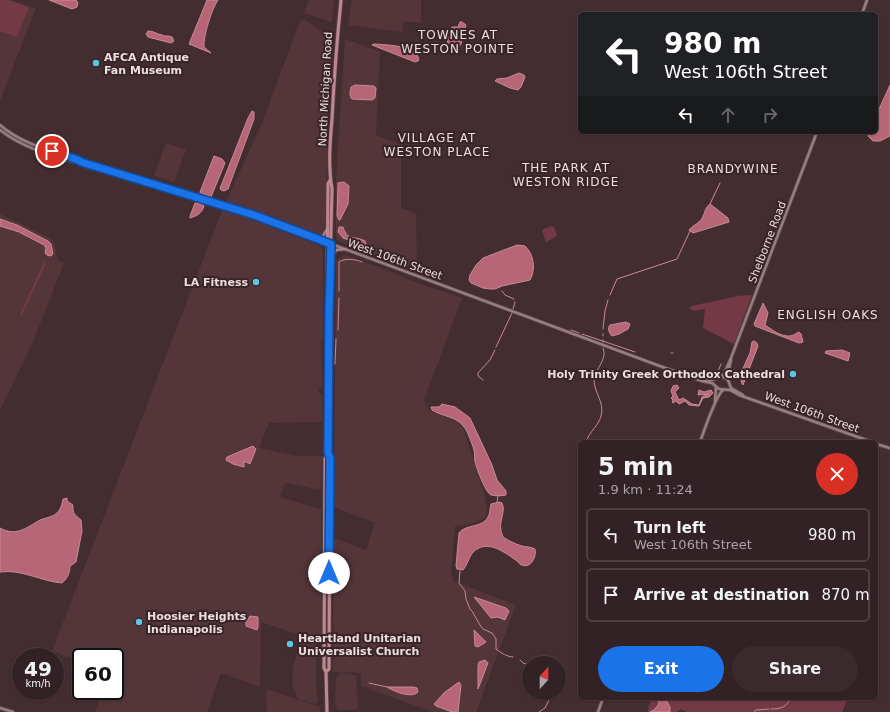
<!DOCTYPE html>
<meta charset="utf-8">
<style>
body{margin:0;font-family:"DejaVu Sans",sans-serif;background:#3b2a2d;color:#f1f3f6;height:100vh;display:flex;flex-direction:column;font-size:15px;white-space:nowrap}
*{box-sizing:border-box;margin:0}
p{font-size:13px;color:#a9a4a7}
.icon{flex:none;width:22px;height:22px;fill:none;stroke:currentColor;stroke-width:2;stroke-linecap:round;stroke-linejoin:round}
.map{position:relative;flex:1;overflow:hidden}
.drawer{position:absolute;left:578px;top:440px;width:300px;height:260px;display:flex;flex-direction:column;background:#332225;border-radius:6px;box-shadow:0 1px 3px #0004,0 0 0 1px #4e3f42}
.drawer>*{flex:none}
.banner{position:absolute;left:578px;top:12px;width:300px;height:122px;border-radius:6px;box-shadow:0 1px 3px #0004,0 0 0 1px #4e3f42;background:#202124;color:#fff;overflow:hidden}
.needle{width:26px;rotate:21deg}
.fabs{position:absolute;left:522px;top:656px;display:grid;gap:8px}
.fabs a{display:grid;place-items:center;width:44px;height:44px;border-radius:50%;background:#332225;box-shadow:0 1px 3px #0004,0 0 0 1px #4e3f42;font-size:20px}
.speed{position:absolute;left:12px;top:648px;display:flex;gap:8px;font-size:20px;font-weight:700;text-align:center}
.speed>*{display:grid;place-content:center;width:52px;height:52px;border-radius:50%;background:#332225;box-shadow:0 1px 3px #0004,0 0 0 1px #4e3f42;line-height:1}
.speed small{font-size:10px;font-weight:400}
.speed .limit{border:2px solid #111;border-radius:6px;background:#fff;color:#111}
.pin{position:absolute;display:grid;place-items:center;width:34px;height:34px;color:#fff;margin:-17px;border:2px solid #fff;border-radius:50%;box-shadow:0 1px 4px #0007}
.me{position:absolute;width:44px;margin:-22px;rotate:0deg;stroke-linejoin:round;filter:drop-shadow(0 0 3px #0008)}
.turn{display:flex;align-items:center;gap:14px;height:84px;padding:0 20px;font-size:18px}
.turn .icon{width:52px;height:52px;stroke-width:2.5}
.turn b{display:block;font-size:28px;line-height:34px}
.lanes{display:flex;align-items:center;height:38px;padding:0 20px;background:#0003;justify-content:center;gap:20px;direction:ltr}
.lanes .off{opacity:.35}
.round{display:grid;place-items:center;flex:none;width:42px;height:42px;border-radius:21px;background:#3b2a2d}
.headline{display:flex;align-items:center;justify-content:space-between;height:68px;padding:0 20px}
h1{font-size:24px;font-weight:800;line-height:30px}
.cta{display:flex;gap:8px;margin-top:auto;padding:8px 20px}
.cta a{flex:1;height:46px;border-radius:24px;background:#1a73e8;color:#fff;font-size:16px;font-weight:800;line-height:46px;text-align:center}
.cta a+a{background:#3b2a2d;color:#f1f3f6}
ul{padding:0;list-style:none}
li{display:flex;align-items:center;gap:12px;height:54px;margin:0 8px 6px;padding:0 12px;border:2px solid #4e3f42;border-radius:6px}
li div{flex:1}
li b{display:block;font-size:15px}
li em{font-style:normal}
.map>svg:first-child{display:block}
.built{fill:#53353a}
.green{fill:#743946}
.water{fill:#b76677;stroke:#c78a96}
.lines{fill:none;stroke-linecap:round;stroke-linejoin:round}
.stream{stroke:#c78a96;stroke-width:1}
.tertiary-casing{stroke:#5c494c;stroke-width:4}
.secondary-casing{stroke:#5c494c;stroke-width:4}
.primary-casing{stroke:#5c494c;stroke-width:4.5}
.tertiary{stroke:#977c80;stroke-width:2.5}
.secondary{stroke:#ab8188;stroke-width:2.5}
.primary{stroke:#c08691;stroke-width:3}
.route-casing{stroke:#114b97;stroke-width:10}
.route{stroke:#1a73e8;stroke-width:7}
.poi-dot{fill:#59c8e5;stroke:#392427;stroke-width:1.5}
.labels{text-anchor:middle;stroke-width:4;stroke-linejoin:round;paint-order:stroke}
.poi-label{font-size:11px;font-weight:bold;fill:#ecdddf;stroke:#392427;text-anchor:start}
.street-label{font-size:11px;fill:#ecdddf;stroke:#392427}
.neighbourhood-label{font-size:12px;letter-spacing:1px;fill:#ecdddf;stroke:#392427}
</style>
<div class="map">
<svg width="890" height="712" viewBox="0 0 890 712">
<rect width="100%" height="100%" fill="#442d31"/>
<path class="built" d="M0,0h9l27,8 -36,93z
M309,0h25l-2,22 -28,-9z
M352,0h69v23l-17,-2 -2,11 -54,-7z
M302,19l3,1 16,11 10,3 2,9 -5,71 -3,111 -2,8 -3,2 -10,-2 -55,-21 -30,-8 37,-81 38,-102z
M345,39l35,13 -4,83 26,10 -1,1v62l15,6 1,56 -79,-29 -2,-3v-58z
M166,143l20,7 -12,32 -20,-6z
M223,208l32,10v3l63,24 5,5v85l-2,7 1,46 -3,1v4l3,1v28l-53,1 -10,25 38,8h25l-1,31 -2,3 -37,-8 3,2 -5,13 41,12 1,133 -61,-20 -1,65 -39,-14 -14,39h-112l7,-21h13v-34h-34v5l-29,-11z
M0,214l50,24 4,5 4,17 6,3 -31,79 -33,68z
M345,255l52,19 12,6 53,18 -38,102 5,10 30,13 4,5 20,61 4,20 -1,7 -3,3 -9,4 -19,3 -4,46 2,9 63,24 -40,107h-43l-72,-26v-13l-28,-1 1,-134 32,12 9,-27 -41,-16 2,-247z
M316,640v48l2,10 -2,6 -18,-5 -6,-14 1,-19 8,-25z
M340,673l11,1 5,2 2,31 -3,3h-18v-1l-2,-7 1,-24h2z
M266,689l54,18v5h-53z"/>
<path class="green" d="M0,0h9l20,7 -12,30 -17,-6z
M551,226l3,1 3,9 -11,6 -4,-12z
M44,262l2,1 -24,52 -2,-1z
M749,295h3l-18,49 -31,-16 2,-19 -11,2 -4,-2v-2c14,-5 29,-6 43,-10 6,-2 11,-1 16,-2z
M652,698h196l-6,14h-155l-6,-3 -4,3h-30l1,-1 1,-5z"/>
<path class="water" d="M49,0h27l2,3 -1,4 -5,2z
M207,0h11c-6,8 -15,37 -14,47l7,6 -22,-9z
M460,22h2l4,3 -5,19 -2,3 -11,-4 -1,-3 5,-13h6z
M148,31c6,0 8,3 14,4 4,2 6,0 10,2l2,4 -3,2 -23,-6 -2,-3z
M374,44c12,1 43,1 45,16l-1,1 -3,1 -43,-17z
M519,73l5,2 1,2 -4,10 -3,3 -8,-2 -15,-7 2,-2 10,-1z
M355,85l19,1 2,2 -1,10 -3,2 -20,-1c-3,-3 -2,-8 -1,-12z
M890,85v51l-10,5h-7l-5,-5 2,-4h6v-16z
M252,111l2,1v7l-26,70 -4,2 -3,-1 -1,-2 3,-7 25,-63z
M214,156l8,3 3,4 -14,34 -10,-3 -1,-2z
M344,182l5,4 -1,18 -8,16h-1l-2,-4 1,-31v-2z
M195,203h5l4,3c-2,7 -7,10 -14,12v-2z
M710,204l18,14 1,4 -36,11 -4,-3c3,-4 7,-5 11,-9 5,-5 4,-13 10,-17z
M0,219l17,6 31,16 3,3 2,10 -2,2 -4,-1 -2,-2 1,-5 -2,-3 -25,-13 -19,-6z
M339,227h4c5,15 11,8 22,14l1,3 -3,1 -20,-7 -5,-6z
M517,245l8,1c9,8 11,24 5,34l-28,6 -7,3h-5l-7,-1 -12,-5 -2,-3 1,-5 6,-10 7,-7z
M763,303l5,10 -3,12c6,4 16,12 25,11 3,0 6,-3 9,-4l2,2 2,8 -4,1 -44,-17 -1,-2z
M626,322l4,2 -2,5 -9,5 -7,2c-3,-3 -5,-8 -2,-11z
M754,341l3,2 1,3 -15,39 -1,-1 -2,-9 10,-22 2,-11z
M842,350l8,3 -2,8 -23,-8 1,-2z
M677,385l2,3 -4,4 4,8 4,-2 9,6 7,1 3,-8 7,-3 -11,1 1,-5 5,2 7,-2 2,3 -4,4 -6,1 -4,8 -10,-1 -4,-4 -6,3 -3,-3 -3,2 -1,-1 1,-2 -2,-2 2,-2 -2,-5 2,-5z
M442,404l13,3 15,11 22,47 5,15 9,11v4c-3,1 -11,1 -15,0 -6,-3 -14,-26 -16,-33 -1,-4 0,-8 -1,-12 -1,-4 -7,-20 -10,-23 -6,-10 -23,-11 -32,-17l-1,-3h8z
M253,446l3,3 -6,15 -6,-3v6l-11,-3 -7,-4 1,-3z
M67,498v3l6,4c-1,8 2,10 8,15l1,11 -6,31 -6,4c0,7 -3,13 -8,17 -22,-2 -40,-14 -62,-11v-44c16,9 26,0 40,-8 5,-2 13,-3 17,-7 4,-4 5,-9 6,-14z
M500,502l2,1c5,10 -6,19 1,34 6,4 12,7 19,9 5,1 9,1 13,3 2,7 -4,20 -13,16 -2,0 -3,-2 -5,-4 -10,-7 -25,-19 -38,-13 -10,4 -10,15 -16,22l-6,-1 -1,-3 3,-33c6,-9 24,-5 29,-16 2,-3 2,-9 3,-13z
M474,597l32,11 3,3 -4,9 -7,-3 -7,1z
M250,616l8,1v10l-1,3 -11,-4v-4z
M474,630l12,12 -8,5 -3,-1z
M485,660l3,3 -10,26v-23l1,-4z
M459,682l2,3 -3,27h-6l-16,-6 -2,-2 11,-12z
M387,687h27l3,1 1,4c-7,7 -25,-1 -31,-5z
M658,698h7l5,9v5h-20l4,-2 5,-6z"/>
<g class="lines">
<path class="stream" d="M710,204l10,-21
M339,291v-29c6,-4 16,-3 23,0
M502,291l3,4 9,4
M610,295l7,-16 60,-20 13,-28
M513,309l2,-7
M603,329l2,-18 3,-11
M338,330l1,-32
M571,330l8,3
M582,334l53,18
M603,336v-2
M603,340v2
M496,347l16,-34
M671,353h2
M335,364l1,-25
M702,372l13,3
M717,374l4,-10
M483,380l-5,-4v-3l12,-13 5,-10
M586,442c4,-12 12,-15 15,-26 4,-14 -7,-23 -7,-36 1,-12 14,-20 9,-32
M497,503l1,-8
M460,571l-1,12 6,8 1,8 4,10 2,2 8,14 3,4 9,4 4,6v10c5,4 12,8 17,8
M520,660l3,3 6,2
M369,683l18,4
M771,709c11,0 15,-2 20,-11
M539,712l6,-4 4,-8 -2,-2 -6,1 -2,-2 2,-4
M754,712l2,-2 13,-1"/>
<defs>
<path id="tertiary" d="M862,14l5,-14
M0,125c22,19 51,26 78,35l3,2 7,3 176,54 393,146 45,16 10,2 7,6 11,1 9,5 133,47
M0,130c23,18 50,25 77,33h3
M721,376l3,-2 7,-16 86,-226
M701,379l9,1 14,-3 4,3 3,8 12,7
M728,379v-6l3,-13
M715,402l1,-15
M700,442c4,-11 16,-47 23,-52
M876,444l14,4
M0,708l13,4
M598,712l5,-14"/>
<path id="secondary" d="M312,237l11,-1 4,-7
M331,259l5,-9 10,-1"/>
<path id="primary" d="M329,309l-2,-3v-15l1,-107 2,-4
M326,672l-2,-4 1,-210 2,-5 2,-144 3,-120c-4,-23 -2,-48 0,-70 2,-40 5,-79 9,-119
M327,712l-1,-40 3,-3 1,-211 -3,-5"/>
</defs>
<use href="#tertiary" class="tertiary-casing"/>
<use href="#secondary" class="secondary-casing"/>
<use href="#primary" class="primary-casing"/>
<use href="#tertiary" class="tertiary"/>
<use href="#secondary" class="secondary"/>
<use href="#primary" class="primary"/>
</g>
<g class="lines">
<defs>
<path id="route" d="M52,151l26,9 3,2 173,53 77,29 -2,69 -1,140 2,5 -1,115"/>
</defs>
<use href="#route" class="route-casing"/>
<use href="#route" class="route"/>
</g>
<g class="poi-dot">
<circle cx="96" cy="63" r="4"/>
<circle cx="256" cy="282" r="4"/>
<circle cx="793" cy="374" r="4"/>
<circle cx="139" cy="622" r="4"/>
<circle cx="290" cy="644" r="4"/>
</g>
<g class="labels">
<g class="poi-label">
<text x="104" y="61">AFCA Antique<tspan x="104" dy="13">Fan Museum</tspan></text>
<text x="248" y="286" text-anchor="end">LA Fitness</text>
<text x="785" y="378" text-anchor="end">Holy Trinity Greek Orthodox Cathedral</text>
<text x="147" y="620">Hoosier Heights<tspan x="147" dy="13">Indianapolis</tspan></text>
<text x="298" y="642">Heartland Unitarian<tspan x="298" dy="13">Universalist Church</tspan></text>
</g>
<g class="street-label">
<text transform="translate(325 89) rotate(-87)" y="4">North Michigan Road</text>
<text transform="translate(767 242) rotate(-69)" y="4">Shelborne Road</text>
<text transform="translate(395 259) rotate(20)" y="4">West 106th Street</text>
<text transform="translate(812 412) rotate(20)" y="4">West 106th Street</text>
</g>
<g class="neighbourhood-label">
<text x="458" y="39">TOWNES AT<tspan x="458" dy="14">WESTON POINTE</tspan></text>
<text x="437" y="142">VILLAGE AT<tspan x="437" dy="14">WESTON PLACE</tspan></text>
<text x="566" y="172">THE PARK AT<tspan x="566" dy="14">WESTON RIDGE</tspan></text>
<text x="733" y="173">BRANDYWINE</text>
<text x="828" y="319">ENGLISH OAKS</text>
</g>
</g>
</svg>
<div class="fabs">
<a><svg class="needle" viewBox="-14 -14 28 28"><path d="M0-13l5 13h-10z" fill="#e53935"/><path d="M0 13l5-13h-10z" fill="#a9a4a7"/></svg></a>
</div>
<div class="speed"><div>49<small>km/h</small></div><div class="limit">60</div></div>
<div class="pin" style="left:52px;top:151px;background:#d93025"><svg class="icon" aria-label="arrive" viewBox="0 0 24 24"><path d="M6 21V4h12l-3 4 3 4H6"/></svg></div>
<svg class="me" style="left:329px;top:573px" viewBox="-20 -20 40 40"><circle r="19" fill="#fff"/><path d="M0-13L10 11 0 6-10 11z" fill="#1a73e8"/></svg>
<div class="banner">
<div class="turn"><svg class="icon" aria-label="left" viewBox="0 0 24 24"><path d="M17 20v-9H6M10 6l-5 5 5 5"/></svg><div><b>980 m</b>West 106th Street</div></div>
<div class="lanes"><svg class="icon" aria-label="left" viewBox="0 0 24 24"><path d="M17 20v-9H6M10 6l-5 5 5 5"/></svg><svg class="icon off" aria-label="ahead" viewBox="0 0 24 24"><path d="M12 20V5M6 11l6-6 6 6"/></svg><svg class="icon off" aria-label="right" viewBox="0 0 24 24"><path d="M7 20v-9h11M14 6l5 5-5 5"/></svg></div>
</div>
<section class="drawer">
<div class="headline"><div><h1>5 min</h1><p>1.9 km · 11:24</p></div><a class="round" style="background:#d93025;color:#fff"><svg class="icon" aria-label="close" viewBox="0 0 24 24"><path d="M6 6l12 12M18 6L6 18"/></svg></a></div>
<ul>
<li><svg class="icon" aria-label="left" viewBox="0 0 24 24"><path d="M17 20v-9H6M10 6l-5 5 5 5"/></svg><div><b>Turn left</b><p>West 106th Street</p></div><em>980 m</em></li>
<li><svg class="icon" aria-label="arrive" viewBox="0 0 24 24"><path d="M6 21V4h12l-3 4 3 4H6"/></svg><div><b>Arrive at destination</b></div><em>870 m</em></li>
</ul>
<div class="cta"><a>Exit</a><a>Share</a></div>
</section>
</div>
